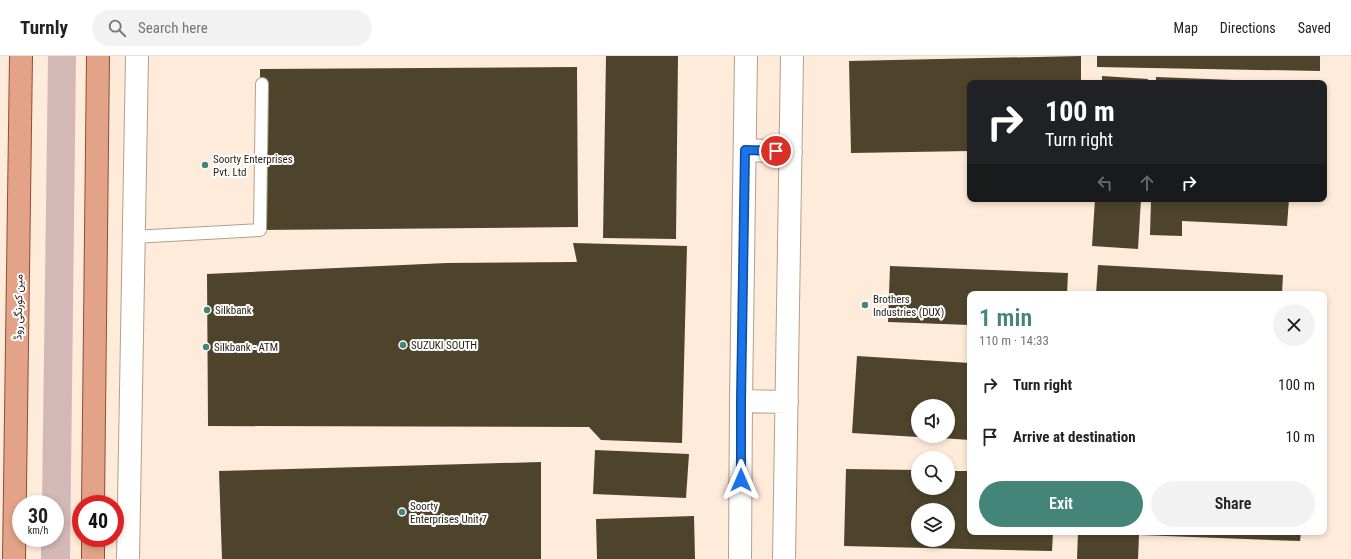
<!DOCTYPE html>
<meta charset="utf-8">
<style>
body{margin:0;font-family:"Roboto Condensed",Vazirmatn,sans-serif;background:#f2f2f2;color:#222;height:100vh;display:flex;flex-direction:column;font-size:15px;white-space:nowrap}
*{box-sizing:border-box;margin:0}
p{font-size:13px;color:#767676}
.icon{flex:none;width:22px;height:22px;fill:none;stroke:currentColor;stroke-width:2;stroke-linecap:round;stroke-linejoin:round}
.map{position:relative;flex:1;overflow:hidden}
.sheet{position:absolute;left:967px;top:235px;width:360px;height:244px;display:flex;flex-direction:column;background:#fff;border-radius:8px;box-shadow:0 2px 6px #0003}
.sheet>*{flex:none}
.top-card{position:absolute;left:967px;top:24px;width:360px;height:122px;border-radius:8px;box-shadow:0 2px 6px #0003;background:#202124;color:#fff;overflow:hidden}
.controls{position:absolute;left:911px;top:343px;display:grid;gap:8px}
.controls a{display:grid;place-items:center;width:44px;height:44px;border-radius:50%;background:#fff;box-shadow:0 2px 6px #0003;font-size:20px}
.speed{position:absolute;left:12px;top:439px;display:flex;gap:8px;font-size:20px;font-weight:700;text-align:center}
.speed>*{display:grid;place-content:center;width:52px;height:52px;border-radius:50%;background:#fff;box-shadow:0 2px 6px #0003;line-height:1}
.speed small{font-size:10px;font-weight:400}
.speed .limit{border:6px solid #d22;background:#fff;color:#111}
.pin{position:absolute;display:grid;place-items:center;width:34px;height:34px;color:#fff;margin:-17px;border:2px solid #fff;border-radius:50%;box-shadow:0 1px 4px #0007}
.me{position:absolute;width:44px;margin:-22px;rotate:0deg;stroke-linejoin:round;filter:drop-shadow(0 0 3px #0008)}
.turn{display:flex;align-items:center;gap:14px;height:84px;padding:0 12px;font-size:18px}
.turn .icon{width:52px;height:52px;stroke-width:2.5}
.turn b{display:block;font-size:28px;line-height:34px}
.lanes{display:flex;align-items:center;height:38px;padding:0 12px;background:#0003;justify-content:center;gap:20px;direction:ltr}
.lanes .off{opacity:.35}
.round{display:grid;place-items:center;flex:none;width:42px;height:42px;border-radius:21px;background:#f2f2f2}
.headline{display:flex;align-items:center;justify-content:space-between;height:68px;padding:0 12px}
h1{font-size:24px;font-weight:600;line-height:30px;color:#438679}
.button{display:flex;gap:8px;margin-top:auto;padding:8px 12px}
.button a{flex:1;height:46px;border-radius:24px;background:#438679;color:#fff;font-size:16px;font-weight:600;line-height:46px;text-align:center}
.button a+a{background:#f2f2f2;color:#222}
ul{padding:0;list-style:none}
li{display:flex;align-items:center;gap:12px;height:52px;padding:0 12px}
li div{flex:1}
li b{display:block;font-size:15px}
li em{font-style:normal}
header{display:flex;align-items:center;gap:24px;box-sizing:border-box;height:56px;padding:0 20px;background:#fff;border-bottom:1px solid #e0e0e0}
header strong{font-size:19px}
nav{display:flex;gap:22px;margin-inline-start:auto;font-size:14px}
.search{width:280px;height:36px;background:#f2f2f2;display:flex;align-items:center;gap:10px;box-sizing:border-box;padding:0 14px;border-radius:22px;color:#767676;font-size:15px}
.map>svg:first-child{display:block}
.green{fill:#d4b8b8}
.building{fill:#4e442c;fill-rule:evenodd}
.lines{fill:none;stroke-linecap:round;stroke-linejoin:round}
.service-casing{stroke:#b59f8a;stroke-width:14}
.minor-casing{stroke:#b59f8a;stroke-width:24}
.tertiary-casing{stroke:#b59f8a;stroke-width:24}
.primary-casing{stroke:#954c2e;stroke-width:24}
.service{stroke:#fff;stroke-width:12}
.minor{stroke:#fff;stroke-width:22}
.tertiary{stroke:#fff;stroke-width:22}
.primary{stroke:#e3a389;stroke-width:22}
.route-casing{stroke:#114b97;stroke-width:10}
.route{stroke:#1a73e8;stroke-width:7}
.poi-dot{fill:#438679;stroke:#fff;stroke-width:1.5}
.labels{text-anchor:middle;stroke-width:4;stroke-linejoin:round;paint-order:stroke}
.poi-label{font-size:11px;fill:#261d15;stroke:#fff;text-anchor:start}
.street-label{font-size:11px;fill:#261d15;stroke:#fff}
</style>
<header>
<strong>Turnly</strong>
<div class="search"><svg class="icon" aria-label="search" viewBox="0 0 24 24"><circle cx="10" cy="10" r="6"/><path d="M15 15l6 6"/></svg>Search here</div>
<nav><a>Map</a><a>Directions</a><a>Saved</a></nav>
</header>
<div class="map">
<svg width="1351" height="503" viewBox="0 0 1351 503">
<rect width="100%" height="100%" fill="#ffebda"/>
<path class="green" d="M48,0h28l-6,503h-29v-21h14v-34h-13z"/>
<path class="building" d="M606,0h72l-2,183 -73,-1z
M1081,0v27h-111v68l-119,2 -2,-92z
M1097,0h223v15l-223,-4z
M577,11l1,160 -318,3v-161z
M1102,20l46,3v4h-46z
M1156,21l132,5v1h-132z
M1095,143h46l-3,50 -46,-3z
M1151,143h138l-2,27 -105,-5v15l-32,-1z
M573,187l114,3 -5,197 -81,-3 -12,-13 -381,-1 -1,-152 240,-11 130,-1z
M1098,209l185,10 -1,19h-186z
M890,210l178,7 -1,21h-97v31l-82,-3z
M857,300l113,7v77l-45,-3v-1h23v-30h-30v31l-66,-4z
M595,394l94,4 -3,44 -93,-4z
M541,406v97h-319l-3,-88z
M846,413l72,1v18h30v-17h22v61h83l-1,19 -208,-5zM918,454h30v30h-30z
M694,460l1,43h-98l-1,-40z
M1078,476h223l-1,9 -161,-6 -1,24h-61z"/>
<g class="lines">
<defs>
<path id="service" d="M133,181l127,-7 2,-146"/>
<path id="minor" d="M128,503l9,-503"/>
<path id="tertiary" d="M745,94l46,2
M741,345l46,1
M740,503l1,-158 5,-345
M784,503l8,-503"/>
<path id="primary" d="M93,448l5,-448
M14,503l7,-503
M93,503v-21"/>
</defs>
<use href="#service" class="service-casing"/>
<use href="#minor" class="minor-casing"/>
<use href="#tertiary" class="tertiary-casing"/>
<use href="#primary" class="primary-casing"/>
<use href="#service" class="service"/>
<use href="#minor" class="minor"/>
<use href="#tertiary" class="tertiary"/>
<use href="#primary" class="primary"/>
</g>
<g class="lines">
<defs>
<path id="route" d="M741,424v-79l4,-251 31,1"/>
</defs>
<use href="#route" class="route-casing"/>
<use href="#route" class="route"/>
</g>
<g class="poi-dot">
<circle cx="205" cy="109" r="4"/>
<circle cx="865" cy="249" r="4"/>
<circle cx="207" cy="254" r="4"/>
<circle cx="403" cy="289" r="4"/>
<circle cx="206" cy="291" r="4"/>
<circle cx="402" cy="456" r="4"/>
</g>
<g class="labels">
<g class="poi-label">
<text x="213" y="107">Soorty Enterprises<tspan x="213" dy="13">Pvt. Ltd</tspan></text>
<text x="873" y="247">Brothers<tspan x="873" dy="13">Industries (DUX)</tspan></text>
<text x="215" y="258">Silkbank</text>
<text x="411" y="293">SUZUKI SOUTH</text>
<text x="214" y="295">Silkbank - ATM</text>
<text x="410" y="454">Soorty<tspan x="410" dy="13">Enterprises Unit 7</tspan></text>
</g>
<g class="street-label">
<text transform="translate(18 251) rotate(-89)" y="4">مین کورنگی روڈ</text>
</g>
</g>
</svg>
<div class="controls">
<a><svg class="icon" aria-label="sound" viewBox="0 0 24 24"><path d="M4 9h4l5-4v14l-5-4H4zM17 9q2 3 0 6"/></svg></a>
<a><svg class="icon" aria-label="search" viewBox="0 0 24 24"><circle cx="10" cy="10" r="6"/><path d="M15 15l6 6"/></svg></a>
<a><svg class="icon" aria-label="layers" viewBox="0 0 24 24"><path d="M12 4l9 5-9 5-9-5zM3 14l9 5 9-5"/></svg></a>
</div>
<div class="speed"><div>30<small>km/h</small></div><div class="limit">40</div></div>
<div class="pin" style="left:776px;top:95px;background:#d93025"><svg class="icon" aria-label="arrive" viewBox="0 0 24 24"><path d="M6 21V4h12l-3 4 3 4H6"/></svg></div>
<svg class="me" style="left:741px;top:424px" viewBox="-20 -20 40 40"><path d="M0-17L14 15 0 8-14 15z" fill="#1a73e8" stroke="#fff" stroke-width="4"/></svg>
<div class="top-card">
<div class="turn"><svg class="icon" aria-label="right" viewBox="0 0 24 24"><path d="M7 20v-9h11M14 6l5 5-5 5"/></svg><div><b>100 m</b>Turn right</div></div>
<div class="lanes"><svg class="icon off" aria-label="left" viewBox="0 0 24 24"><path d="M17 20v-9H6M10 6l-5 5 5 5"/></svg><svg class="icon off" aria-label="ahead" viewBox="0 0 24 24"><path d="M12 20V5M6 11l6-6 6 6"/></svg><svg class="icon" aria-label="right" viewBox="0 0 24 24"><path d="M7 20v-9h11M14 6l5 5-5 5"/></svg></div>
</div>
<section class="sheet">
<div class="headline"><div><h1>1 min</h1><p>110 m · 14:33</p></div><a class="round"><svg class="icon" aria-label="close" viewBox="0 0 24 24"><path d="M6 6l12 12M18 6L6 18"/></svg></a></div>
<ul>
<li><svg class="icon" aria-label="right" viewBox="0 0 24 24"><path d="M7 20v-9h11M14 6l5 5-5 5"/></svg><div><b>Turn right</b></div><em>100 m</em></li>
<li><svg class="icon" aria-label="arrive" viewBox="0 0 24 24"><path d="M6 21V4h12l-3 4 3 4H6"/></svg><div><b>Arrive at destination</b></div><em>10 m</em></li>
</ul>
<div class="button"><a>Exit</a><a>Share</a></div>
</section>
</div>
